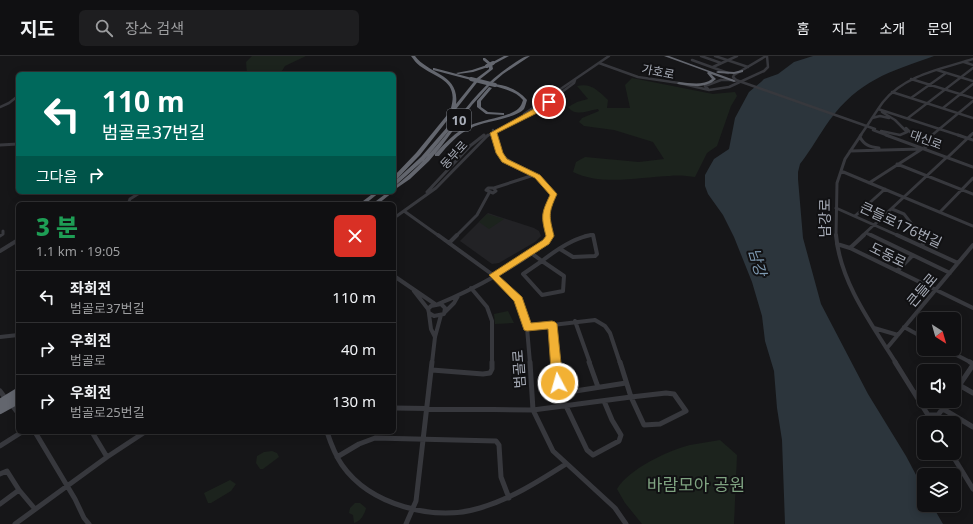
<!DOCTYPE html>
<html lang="ko">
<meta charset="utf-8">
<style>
body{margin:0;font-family:"Noto Sans","Noto Sans KR",sans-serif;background:#1e1e20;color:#f1f3f6;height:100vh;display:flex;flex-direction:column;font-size:15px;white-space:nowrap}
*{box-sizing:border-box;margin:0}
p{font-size:13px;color:#9c9d9f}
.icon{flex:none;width:22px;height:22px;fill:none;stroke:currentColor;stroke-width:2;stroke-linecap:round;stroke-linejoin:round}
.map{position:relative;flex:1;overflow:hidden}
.drawer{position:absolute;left:16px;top:146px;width:380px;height:232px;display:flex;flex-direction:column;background:#101012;border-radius:6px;box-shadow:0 2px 10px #0003,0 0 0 1px #303032}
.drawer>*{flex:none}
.hud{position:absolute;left:16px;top:16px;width:380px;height:122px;border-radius:6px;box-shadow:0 2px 10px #0003,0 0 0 1px #303032;background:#00695c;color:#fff;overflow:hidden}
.needle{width:26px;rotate:143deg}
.controls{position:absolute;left:917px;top:256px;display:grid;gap:8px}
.controls a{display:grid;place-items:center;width:44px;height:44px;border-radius:6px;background:#101012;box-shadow:0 2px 10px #0003,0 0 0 1px #303032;font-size:20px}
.pin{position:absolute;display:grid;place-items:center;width:34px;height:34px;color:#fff;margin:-17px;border:2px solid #fff;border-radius:50%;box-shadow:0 1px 4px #0007}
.me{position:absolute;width:44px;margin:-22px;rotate:354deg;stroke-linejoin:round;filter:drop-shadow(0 0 3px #0008)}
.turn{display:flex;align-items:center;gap:14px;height:84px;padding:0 20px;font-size:18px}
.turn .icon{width:52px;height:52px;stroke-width:2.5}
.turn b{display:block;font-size:28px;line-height:34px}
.then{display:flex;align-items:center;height:38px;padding:0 20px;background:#0003;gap:8px;font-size:15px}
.round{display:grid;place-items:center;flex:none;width:42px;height:42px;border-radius:6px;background:#1e1e20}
.head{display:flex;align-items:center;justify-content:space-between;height:68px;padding:0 20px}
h1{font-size:24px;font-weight:800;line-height:30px;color:#1e9e55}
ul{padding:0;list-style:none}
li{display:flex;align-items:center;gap:12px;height:52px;padding:0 20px;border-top:1px solid #303032}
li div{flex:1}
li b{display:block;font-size:15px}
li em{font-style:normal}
header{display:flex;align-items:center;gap:24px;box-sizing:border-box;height:56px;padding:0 20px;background:#101012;border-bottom:1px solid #303032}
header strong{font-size:19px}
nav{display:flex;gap:22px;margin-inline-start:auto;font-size:14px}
.search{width:280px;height:36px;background:#1e1e20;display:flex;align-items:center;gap:10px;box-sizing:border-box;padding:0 14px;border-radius:6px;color:#9c9d9f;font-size:15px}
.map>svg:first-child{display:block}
.built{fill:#222225}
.green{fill:#1c231d}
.water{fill:#2c353c}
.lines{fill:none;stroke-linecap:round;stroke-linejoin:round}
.minor-far3{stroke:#37383d;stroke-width:2.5}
.minor-far2{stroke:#37383d;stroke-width:3}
.minor-far1{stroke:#37383d;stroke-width:4}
.minor{stroke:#37383d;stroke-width:5}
.highway{fill:#63666e;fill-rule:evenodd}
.minor-bridge{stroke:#37383d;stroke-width:2.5}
.highway-bridge-far1{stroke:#63666e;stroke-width:4}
.highway-bridge{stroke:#63666e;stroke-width:8}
.route{fill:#f2b134;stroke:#9d7322}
.labels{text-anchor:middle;stroke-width:4;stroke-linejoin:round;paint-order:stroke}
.far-street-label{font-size:12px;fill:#a8adb8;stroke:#111113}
.shield{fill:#111113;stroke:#7b7e86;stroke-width:1}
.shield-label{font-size:13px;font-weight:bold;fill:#a8adb8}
.street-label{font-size:14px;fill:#a8adb8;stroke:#111113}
.water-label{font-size:15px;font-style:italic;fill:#7f9bb3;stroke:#111113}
.near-park-label{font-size:17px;fill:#7fa381;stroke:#111113}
</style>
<header>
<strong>지도</strong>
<div class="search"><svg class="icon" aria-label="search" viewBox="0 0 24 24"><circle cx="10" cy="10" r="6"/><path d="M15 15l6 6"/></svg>장소 검색</div>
<nav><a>홈</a><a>지도</a><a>소개</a><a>문의</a></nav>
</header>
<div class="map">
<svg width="973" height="468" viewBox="0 0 973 468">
<rect width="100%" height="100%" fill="#161618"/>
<path class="built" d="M488,157l46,15 5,3 2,5 -6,6 -36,21 -7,1 -32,-23z"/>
<path class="green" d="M252,0h54l-21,10 -5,8h-33l-1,-12z
M632,22l81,16 22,-2 2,4 -6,10 -14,40 -10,7 -12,24c-8,-1 -17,-2 -25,-1 -30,1 -69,10 -97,-4l3,-10 9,-5 54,5 25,-3 -11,-17 -39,-12 -30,-4 -5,-4 3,-4 17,-7 -1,-2c-12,2 -22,8 -30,-2l9,-5 11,-3 -11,-13c15,-3 21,5 31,14l-1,8h23l-5,-23z
M487,158l17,5 -15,10 -10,-7z
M508,255l6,12 -19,1 -1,-10z
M720,384l17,15 -3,69h-92l-17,-21 -8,-14c12,-20 50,-38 73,-44 10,-2 20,-3 30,-5z
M272,395l5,2 2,4 -16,12h-3l-4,-6 1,-7 7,-4z
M230,424l6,4 -5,7 -20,12h-3l-4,-10z
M355,447h5l6,5c-1,6 -6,14 -12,15l-1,-8 -4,-2 1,-5z"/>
<path class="water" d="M813,0h121c-45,16 -75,24 -105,65 -10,14 -18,29 -29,43l-2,8v7l5,59 18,66 47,90 38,62 18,34v15h8l11,19h-158l-3,-84 -5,-32 -3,-37 -9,-30 -3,-25 -10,-34 -18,-45 -11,-22 -15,-21 -3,-8v-11l5,-9 4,-7 15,-10 6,-31 14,-26 12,-10 3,-3 14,-5 16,-12z"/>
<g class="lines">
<path class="minor-far3" d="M701,0l20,7
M715,0l33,11
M692,4l36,13
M964,6l9,3
M599,7l39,14 41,6 30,7 20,-3 35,-16 4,-4 -1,-11
M713,11l24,-11
M937,14l36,11
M911,23l62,19
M736,24l-3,-3 1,-2 32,-19
M708,33l-3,-3 16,-6h11
M892,36l81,26
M911,42l35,-25
M0,51l9,-4 9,-7
M943,52l30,-24
M878,53l83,27
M524,58l85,-58
M872,62l8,-2 9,2
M908,62l65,-50
M906,72l8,8
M493,74l1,6
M873,74l16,6
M881,75l19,4 7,-3 -12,-12 -13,-8
M487,80l48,-24 39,-29 1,-3
M860,80c8,-11 15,-23 23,-34 22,-27 58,-33 90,-43
M931,80l42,-35
M970,80l3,-3"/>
<path class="minor-far2" d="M494,79c8,32 20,25 43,41 6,5 11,12 17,18l-9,22 5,20
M886,79l87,32
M913,79l13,12
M958,79l15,5
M860,81c4,8 10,10 19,11
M922,87l10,-8
M0,89l18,-1
M850,95l70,-2
M949,100l22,-21
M897,108l76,30
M841,115l132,55
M869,127l53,-34
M488,132h5l3,3 -3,2 -7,-3z
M494,132l40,-13
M427,136l43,-46 14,-11
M128,148l2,-5 11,-7
M836,152l63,28
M892,153l12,5 17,22
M404,155l35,25
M940,156l33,-34
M855,160l30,-27
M394,162l42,-30 52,-53
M866,177l7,3
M0,180l3,-2v-3
M456,180l21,-21 12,-22
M585,180l8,-1v1
M836,180l1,-53 8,-24 16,-24
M862,180l85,-79"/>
<path class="minor-far1" d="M438,179l55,40 26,24 8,29 3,35
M836,179c4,47 36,90 60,128
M871,179l79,38
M897,179l61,28
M920,179l5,7 -4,4
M449,187l8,-8
M837,188l13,4 123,60
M850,192l14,-13
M560,193l13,8 22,-1 2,-2 -4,-19
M0,195l18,-11
M531,197l11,8
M542,205l22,15 -1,15 -21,4 -19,-21z
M542,205c14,-11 31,-23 49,-26
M897,215l16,-16
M394,220l41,28
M471,232l16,19 5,14v42
M414,235l14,18
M438,248c25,-10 100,-47 112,-69
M441,248l4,4 -1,6 -10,2 -5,-3 -1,-4 3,-3z
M445,256l9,-9 4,-7
M429,258l2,15 4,8
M575,265l15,42
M552,268l4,39
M904,271l20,11
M527,272l68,-8 10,6 5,7 10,30
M874,272l24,7
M0,281l18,-2
M887,292l86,-103
M945,293l27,14
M432,307l3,-26 6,-22"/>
<path class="minor" d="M530,306l3,48 20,41 62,57 11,16
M556,306l2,21 4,7 7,2 57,-9
M589,306l9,25
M620,306l11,35
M895,306l38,61
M970,306l3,2
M432,314l51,4 7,-1 2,-4v-7
M959,329l14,8
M0,335l6,8
M666,337l8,1 12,17 -26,13 -16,1 -13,-28z
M916,337l8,5
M954,337l19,-28
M930,345l43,26
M11,348l7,9
M566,350l21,44 6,5 26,-14 2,-6 -9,-15 -8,-19
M394,352l139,2 98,-13
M928,359h10l10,-14
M35,376l40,67 9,19 5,6
M92,376l15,25
M327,376c4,12 8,23 15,33 28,40 92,57 138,43 31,-9 59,-27 86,-44
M0,390l22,-14
M951,397l22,36
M337,401l22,-13 16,-6 121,3 3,4 2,32 8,21
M0,418l7,-3 12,19 16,19
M0,448l19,-14
M15,468l92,-67 38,-25
M406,468l10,-23 16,-139"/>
<path class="highway" d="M411,0h4c13,18 45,18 41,48l21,-26 12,-9v-4l-6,-5v-2h2l7,6 1,5 -14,11 -59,75 -24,25 25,-23 28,-32 3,1c18,-24 36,-46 61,-62 5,-3 10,-8 17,-8l-27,18 -14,12 -17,19 -32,43 -11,13 -19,18 -16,11v-3c22,-17 40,-37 57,-59l-26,31 -29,26h-2v-4l2,-1h-2v-4l22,-23 36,-44 -1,-1c8,-28 -15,-30 -31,-42 -4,-3 -6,-6 -9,-10z
M504,0h5l-15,8 -3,-1z
M664,0h5l68,25 -3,1 -23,-8 5,5c-10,10 -26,7 -38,5l-1,-1 2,-1c11,1 24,4 33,-3l-5,-6 1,-1z
M487,9h1v2l-15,5 -15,2 -2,-1 16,-3z
M434,12l38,10 1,1 -2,1 -38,-10v-2z
M742,14h1v2l-9,2 -16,-1 -2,-1 2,-1 16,1z
M494,28c12,1 25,6 33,16 -1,3 -2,7 -3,9 -9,10 -40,12 -53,19 -13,6 -23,17 -32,28h-4v-2c10,-11 20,-22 34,-28 14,-7 40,-8 50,-18 2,-2 3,-5 4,-8 -7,-9 -19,-11 -29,-14z
M489,31l3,1 -11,13v6l7,5 15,1h1v2l-18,-1 -9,-7v-6z
M375,136h5l-15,12h-6z
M388,136h5l-15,12h-6z"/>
<path class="minor-bridge" d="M736,24l139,49"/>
<path class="highway-bridge-far1" d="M487,10l6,-3
M471,23l24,6"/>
<path class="highway-bridge" d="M0,347l18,-11
M0,354l18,-10"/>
</g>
<path class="route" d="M547,45l5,1 -15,11 -40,20 6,20 4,6 33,16 17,19c-9,20 -8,21 -3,42l-5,8 -50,32 23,21 9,26 21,-2 3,1 2,2 6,59 -1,3 -4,1 -4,-1 -2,-3 -4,-54 -21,2 -3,-1 -10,-29 -25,-26 54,-35 3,-4c-5,-20 -5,-22 4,-41l-15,-17 -33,-16 -6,-9 -6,-20 42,-23z"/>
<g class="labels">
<g class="far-street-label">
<text transform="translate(658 16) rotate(11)" y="4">가호로</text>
<text transform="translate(926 84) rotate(20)" y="4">대신로</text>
<text transform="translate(454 99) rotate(-47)" y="4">동부로</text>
</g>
<rect class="shield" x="447" y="53" width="24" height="22" rx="3"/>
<g class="shield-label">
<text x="459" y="69">10</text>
</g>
<g class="street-label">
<text transform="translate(825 162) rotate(-90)" y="5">남강로</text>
<text transform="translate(901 169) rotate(25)" y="5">큰들로176번길</text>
<text transform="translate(888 199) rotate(26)" y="5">도동로</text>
<text transform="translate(922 234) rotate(-50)" y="5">큰들로</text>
<text transform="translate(519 313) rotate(-94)" y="5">범골로</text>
</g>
<g class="water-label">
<text transform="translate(757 206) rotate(74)" y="5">남강</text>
</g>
<g class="near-park-label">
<text x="696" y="435">바람모아 공원</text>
</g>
</g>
</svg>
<div class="controls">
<a><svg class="needle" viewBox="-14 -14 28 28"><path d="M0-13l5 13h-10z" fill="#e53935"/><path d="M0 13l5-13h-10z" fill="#9c9d9f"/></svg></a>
<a><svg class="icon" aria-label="sound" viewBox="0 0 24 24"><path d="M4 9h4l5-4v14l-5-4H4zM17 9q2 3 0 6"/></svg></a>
<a><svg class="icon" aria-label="search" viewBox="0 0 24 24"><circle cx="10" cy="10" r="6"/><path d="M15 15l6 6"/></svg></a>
<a><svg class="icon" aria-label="layers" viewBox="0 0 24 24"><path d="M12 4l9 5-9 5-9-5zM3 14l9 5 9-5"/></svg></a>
</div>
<div class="pin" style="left:549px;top:46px;background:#d93025"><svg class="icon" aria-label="arrive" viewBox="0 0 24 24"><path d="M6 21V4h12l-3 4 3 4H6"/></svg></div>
<svg class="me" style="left:558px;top:327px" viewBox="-20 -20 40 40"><circle r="17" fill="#f2b134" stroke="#fff" stroke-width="3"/><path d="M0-11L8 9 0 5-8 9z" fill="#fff"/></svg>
<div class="hud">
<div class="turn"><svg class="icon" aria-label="left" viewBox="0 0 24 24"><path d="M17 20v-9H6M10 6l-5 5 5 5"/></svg><div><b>110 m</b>범골로37번길</div></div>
<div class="then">그다음<svg class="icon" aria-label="right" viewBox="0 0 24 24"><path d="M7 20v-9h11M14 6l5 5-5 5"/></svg></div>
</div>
<section class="drawer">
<div class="head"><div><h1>3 분</h1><p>1.1 km · 19:05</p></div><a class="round" style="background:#d93025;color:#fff"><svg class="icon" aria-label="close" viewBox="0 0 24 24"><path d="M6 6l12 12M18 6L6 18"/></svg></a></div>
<ul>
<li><svg class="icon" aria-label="left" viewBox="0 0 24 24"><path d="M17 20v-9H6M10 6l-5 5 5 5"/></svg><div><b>좌회전</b><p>범골로37번길</p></div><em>110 m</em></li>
<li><svg class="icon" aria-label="right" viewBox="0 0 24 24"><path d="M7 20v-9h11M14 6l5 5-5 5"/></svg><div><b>우회전</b><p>범골로</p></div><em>40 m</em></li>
<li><svg class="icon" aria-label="right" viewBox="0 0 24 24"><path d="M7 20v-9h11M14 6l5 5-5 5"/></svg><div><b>우회전</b><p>범골로25번길</p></div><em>130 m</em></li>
</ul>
</section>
</div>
